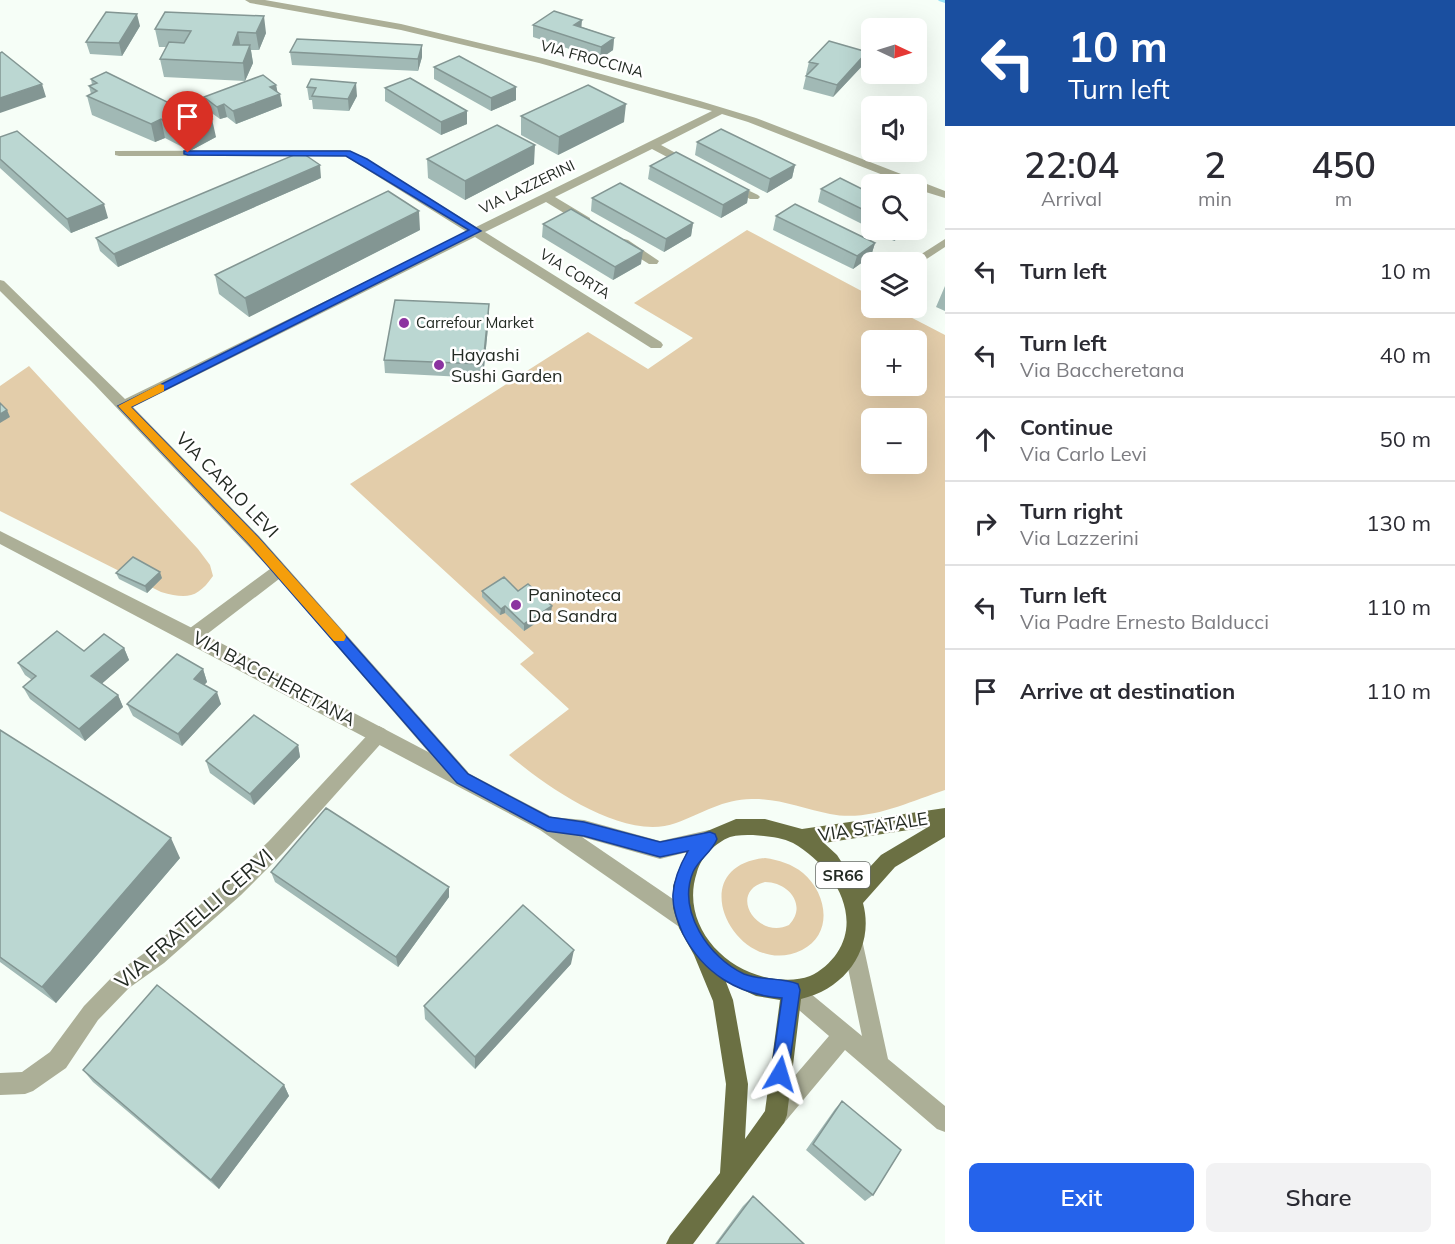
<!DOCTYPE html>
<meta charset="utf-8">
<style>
body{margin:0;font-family:Mulish,sans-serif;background:#f2f2f3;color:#2b2b33;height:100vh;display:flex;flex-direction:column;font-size:22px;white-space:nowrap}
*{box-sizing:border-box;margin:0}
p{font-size:20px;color:#7c7c81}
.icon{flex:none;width:33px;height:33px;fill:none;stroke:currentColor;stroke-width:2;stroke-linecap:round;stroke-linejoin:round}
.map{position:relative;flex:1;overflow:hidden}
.side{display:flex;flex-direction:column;background:#fff;width:510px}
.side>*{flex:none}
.top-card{background:#1a4fa0;color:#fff;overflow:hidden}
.needle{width:39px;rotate:94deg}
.controls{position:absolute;left:861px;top:18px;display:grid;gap:12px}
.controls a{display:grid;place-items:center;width:66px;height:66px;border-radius:9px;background:#fff;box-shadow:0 6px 24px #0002;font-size:30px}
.pin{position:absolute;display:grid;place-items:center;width:51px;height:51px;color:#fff;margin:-62px -26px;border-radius:50% 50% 50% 0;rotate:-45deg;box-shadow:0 0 6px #0007}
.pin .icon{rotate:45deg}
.me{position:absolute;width:66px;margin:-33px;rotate:7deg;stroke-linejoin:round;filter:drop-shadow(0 0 4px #0008)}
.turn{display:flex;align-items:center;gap:21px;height:126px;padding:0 24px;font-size:27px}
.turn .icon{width:78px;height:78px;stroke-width:2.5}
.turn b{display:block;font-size:42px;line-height:51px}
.eta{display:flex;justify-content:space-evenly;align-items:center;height:102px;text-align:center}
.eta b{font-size:36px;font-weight:600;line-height:42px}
.cta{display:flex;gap:12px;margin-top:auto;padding:12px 24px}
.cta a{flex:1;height:69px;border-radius:9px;background:#2563eb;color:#fff;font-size:24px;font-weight:600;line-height:69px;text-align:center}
.cta a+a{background:#f2f2f3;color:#2b2b33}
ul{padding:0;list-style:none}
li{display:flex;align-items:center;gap:18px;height:84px;padding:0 24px;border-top:2px solid #e1e1e2}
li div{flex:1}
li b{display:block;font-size:22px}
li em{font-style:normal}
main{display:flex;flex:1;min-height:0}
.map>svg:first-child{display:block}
.green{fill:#e3cdaa;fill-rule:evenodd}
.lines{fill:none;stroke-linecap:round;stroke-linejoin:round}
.stream{fill:#99e2f6;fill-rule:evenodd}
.service{fill:#acaf97;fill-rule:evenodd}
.minor{fill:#acaf97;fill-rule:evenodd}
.tertiary{fill:#acaf97;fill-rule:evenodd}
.primary{fill:#6b7043;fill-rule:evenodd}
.wall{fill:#a1b9b5}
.shaded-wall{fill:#839693}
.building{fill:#bbd7d2;stroke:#839693;stroke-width:1.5}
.route{fill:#2563eb;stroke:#184099;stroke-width:1.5}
.slow{fill:#f59e0b}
.poi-dot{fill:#8b33a0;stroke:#fff;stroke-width:2}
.labels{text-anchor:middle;stroke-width:5;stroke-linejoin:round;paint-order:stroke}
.far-street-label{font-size:15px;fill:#232a23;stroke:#fff}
.far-poi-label{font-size:15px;fill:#232a23;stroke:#fff;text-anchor:start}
.shield{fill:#fff;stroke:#656a65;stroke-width:1.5}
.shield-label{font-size:16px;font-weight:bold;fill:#232a23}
.poi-label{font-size:18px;fill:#232a23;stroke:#fff;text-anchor:start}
.street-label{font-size:18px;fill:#232a23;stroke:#fff}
.near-street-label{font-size:21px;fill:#232a23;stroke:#fff}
</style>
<main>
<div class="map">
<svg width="945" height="1244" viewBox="0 0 945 1244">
<rect width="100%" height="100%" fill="#f6fef7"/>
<path class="green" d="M747,230l124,66 1,12h21l52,27v455c-37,12 -75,32 -115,24 -26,-5 -49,-15 -76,-15 -29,-1 -51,14 -78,24 -52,19 -129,-36 -167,-68l60,-46 -49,-45 14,-11 -184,-169 238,-152 60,37 45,-31 -59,-35zM872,340h44v46h-44zM872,418h44v46h-44z
M29,366l169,183 12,16 3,11c-16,23 -27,23 -52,16l-161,-81v-125z
M765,858c14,2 27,6 38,15 24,20 31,61 -1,77 -64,32 -124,-83 -37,-92zM765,882c23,0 43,23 24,43 -32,15 -62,-33 -24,-43z"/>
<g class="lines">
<path class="stream" d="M938,0h7v3l-6,-2z"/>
<path class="service" d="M945,239v8l-26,17 -10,-2z"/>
<path class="minor" d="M245,0h20l136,24 145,35 154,42 56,17 189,73v7l-29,-9v-5h-10l-158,-62 -26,-8 -61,31 33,18v4h-8l-34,-18 -97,48 35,21v6h-8l-36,-22 -61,30 176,110 2,3 -2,3h-10l-176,-111 -342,170 126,129 209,236 3,6 -3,6 -6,2 -6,-2 -177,-205 -81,62 -6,2 -6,-2 -2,-5 2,-5 84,-62 -176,-185 -94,-93v-11l4,1 121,118 342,-167 -122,-76h-226l-4,-1v-4l232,-1 20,9 109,68 236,-116 -173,-48 -138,-33 -151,-27z
M729,181l29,14 2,2 -2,2h-8l-25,-13 -2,-2z
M624,239l4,1 31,21 -2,3h-8l-29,-18v-6z
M379,726l6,3 3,5 -3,5 -102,114 -42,42 -77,68 -35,25 -31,32 -32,48 -33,23 -8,3 -25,1v-22l22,-1 28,-20 34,-46 31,-32 35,-25 77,-68 42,-40 104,-112z
M853,934l7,3 3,7 25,115 57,47v26l-8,-3 -92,-79 -61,73 -8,3 -8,-3 -3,-8 3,-8 61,-71 -44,-38 -3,-7 3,-7 7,-3 7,3 63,52 -19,-92 3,-7z"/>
<path class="tertiary" d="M0,531l198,100 354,186 32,3 76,21 49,-11 7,3 3,6 -3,6 -56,14 -78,-22 110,75 3,7 -3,7 -7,3 -7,-3 -138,-96 -540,-286z"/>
<path class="primary" d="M945,808v29l-50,30 -32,36c12,45 -17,86 -62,96l-14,116 -3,8 -91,121h-27l4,-8 50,-63 6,-89 -13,-83 -19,-46 -15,-27 -6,-20v-22l14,-35 18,-19 31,-13h29l37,10zM928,827l-47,28 -26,28 -18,-28 -13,-12zM753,835c13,1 28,2 40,8 36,20 71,70 44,110 -6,9 -17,19 -27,23 -13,5 -28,4 -41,2 -48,-9 -89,-56 -72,-106 4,-15 18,-29 33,-35 7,-2 16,-2 23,-2zM726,982l30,14 24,4 -15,111 -20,28 3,-55 -15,-84z"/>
</g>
<path class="wall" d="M533,25l49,2 32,11 -1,12 -13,9 -67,-22z
M140,26l-18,30 -32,-2 -4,-12z
M155,29l111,4 -7,17h-8l2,13 -8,18 -81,-4 -4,-18 7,-12h-8z
M422,45v12l-4,14 -126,-6 -2,-13z
M867,52l-3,12 -31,33 -30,-8 3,-13 2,-1 -2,-1 3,-12z
M434,67l82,33 -25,11 -57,-32z
M91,79l125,58 -26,14 -25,-13 -10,4 -63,-27 -5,-19 4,-2 -2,-8 3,-1z
M311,79l46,17 -8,15 -36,-2 -1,-9h-3l-2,-13z
M276,85l1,7 5,14 -46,18 -9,-7 -7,2 -14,-10 -2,-12z
M385,88l82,36 -26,11 -56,-34z
M521,116l103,6 -66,33 -37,-20z
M0,137l108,81 -37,15 -71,-65z
M697,142l98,23 -3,13 -25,15 -72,-38z
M427,159l107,5 -69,36 -37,-22z
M650,166l99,24 -2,13 -26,15 -73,-39z
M321,178l-203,89 -18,-16 -4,-13z
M821,189l51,5v35l-54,-27z
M592,198l101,25 -2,13 -27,16 -73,-41z
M776,216l99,27 -4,13 -18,13 -80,-39z
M543,224l98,40 -28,16 -71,-43z
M420,230l-171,87 -30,-23 -4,-19z
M872,230h39l-17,11z
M945,286v25l-9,-4z
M489,304v13l-6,61 -98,-5 -1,-13z
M116,573l46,5 -15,15 -28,-14z
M482,591l69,22 -27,18 -19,-18 -5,2 -18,-18z
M124,648l5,12 -27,23 16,12 5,12 -38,34 -55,-42 -7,-12 9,-7 -7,-5 -7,-12 66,-12z
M203,669l4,13 -3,3 17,19 -39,42 -49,-30 -6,-12z
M0,730l180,128 -124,145 -56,-41z
M298,745l2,12 -46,48 -44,-32 -4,-12z
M271,872l178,25 -51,70 -123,-85z
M571,964l-96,105 -50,-50 -1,-13z
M83,1070l201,15 5,11 -70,93 -126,-107z
M842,1101l31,94 -8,6 -59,-51 29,-41z
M753,1196l51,48h-89l28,-38z"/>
<path class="shaded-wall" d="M137,14l3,12 -18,30 -3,-13z
M264,16l2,17 -7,17 -3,-17z
M582,20l-1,12 -7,-7z
M238,32l3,18 -8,-5z
M614,38l-1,12 -13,9 1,-12z
M250,45l3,18 -8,18 -2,-18z
M422,45v12l-4,14v-12z
M867,52l-3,12 -31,33 4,-12z
M356,83l1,13 -8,15 -1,-12z
M42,84l4,13 -46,16v-15z
M276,85l2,9h2l2,12 -46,18 -3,-13 37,-24z
M516,87v13l-25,11v-13z
M224,104l3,13 -7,2 -3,-12z
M626,104l-2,18 -66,33 1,-18z
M467,111v13l-26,11v-13z
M161,119l4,19 -10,4 -4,-18z
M212,119l4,18 -26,14 -4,-18z
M535,145l-1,19 -69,36v-19z
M320,165l1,13 -203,89 -4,-13z
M795,165l-3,13 -25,15 3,-14z
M749,190l-2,13 -26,15 2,-13z
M104,204l4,14 -37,15 -4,-14z
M419,211l1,19 -171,87 -4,-19z
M693,223l-2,13 -27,16 2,-13z
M898,230h13l-17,11z
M875,243l-4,13 -18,13 4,-13z
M643,251l-2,13 -28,16 2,-13z
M489,304v13l-6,61v-14z
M7,410l3,7 -10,6v-9z
M160,572l2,6 -15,15 -2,-7z
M505,606v7l-5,2 1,-6z
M552,606l-1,7 -27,18v-7z
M124,648l5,12 -32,28 -6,-12z
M203,669l4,13 -9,9 -4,-12z
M217,692l4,12 -39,42 -4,-12z
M118,695l5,12 -38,34 -6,-12z
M298,745l2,12 -46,48 -4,-11z
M171,838l9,20 -124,145 -14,-16z
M449,887v10l-51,70 -2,-10z
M574,950l-3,14 -96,105v-12z
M284,1085l5,11 -70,93 -8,-9z"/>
<path class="building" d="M554,11l28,9 -8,5 40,13 -13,9 -68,-22z
M106,12l31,2 -18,29 -33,-1z
M165,12l99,4 -8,17 -18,-1 -5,13h17l-7,18 -83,-4 9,-17 15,1 7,-12 -36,-2z
M297,39l125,6 -4,14 -128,-7z
M829,41l38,11 -30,33 -31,-9 12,-12 -9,-2z
M2,52l40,32 -42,14v-45z
M459,56l57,31 -25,11 -57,-31z
M106,72l67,33 5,-3 34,17 -26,14 -25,-14 -10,5 -64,-28 10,-5 -8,-5 8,-3 -6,-4z
M263,75l13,10 -6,2 10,7 -47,17 -9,-7 -7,3 -13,-10z
M410,78l57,33 -26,11 -56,-34z
M311,79l45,4 -8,16 -36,-3 4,-8 -9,-1z
M588,85l38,19 -67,33 -38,-21z
M497,125l38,20 -70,36 -38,-22z
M721,129l74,36 -25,14 -73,-37z
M17,131l87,73 -37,15 -67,-60v-22z
M301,152l19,13 -206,89 -18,-16z
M676,152l73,38 -26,15 -73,-39z
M840,178l32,16v20l-51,-25z
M620,183l73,40 -27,16 -74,-41z
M388,191l31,20 -174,87 -30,-23z
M795,204l80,39 -18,13 -81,-40z
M571,209l72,42 -28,16 -72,-43z
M395,300l94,4 -6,60 -99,-4z
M0,403l7,7 -7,4z
M133,557l27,15 -15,14 -29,-13z
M504,577l14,14 10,-7 24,22 -28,18 -19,-18 -4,3 -19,-18z
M57,631l27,20 20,-17 20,14 -33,28 27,19 -39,34 -56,-42 13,-11 -18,-13z
M177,654l26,15 -9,10 23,13 -39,42 -51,-30z
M254,715l44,30 -48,49 -44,-33z
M0,730l171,108 -129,149 -42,-30z
M326,808l123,79 -53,70 -125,-85z
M523,905l51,45 -99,107 -51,-51z
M157,985l127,100 -73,95 -128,-110z
M842,1101l59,49 -28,45 -60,-51z
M753,1196l51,48h-87z"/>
<path class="route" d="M184,151h166l17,8 114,72 -350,176 127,130 210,237 81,43 35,5 76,20 50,-10 5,2 2,5c-5,13 -18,20 -24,33 -16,39 16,86 51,102 18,7 37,3 54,10l2,6 -13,91 -7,2 -6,-2 -3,-7 11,-76c-44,-3 -79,-25 -99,-64 -5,-12 -11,-26 -10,-40 1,-16 7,-29 15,-43l-28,6 -76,-21 -37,-5 -90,-48 -208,-239 -131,-138 351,-176 -123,-74 -158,-1 -4,-1z"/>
<path class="slow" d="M160,384l4,1v6l-33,16 127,130 86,96 2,4 -2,4h-10l-85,-97 -131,-138z"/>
<g class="poi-dot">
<circle cx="404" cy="323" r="6"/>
<circle cx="439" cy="365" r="6"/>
<circle cx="516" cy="605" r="6"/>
</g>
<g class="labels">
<g class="far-street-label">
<text transform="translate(592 59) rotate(15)" y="5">VIA FROCCINA</text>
<text transform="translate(527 187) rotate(-26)" y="5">VIA LAZZERINI</text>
<text transform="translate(575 274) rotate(32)" y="5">VIA CORTA</text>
</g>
<g class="far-poi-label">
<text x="416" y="328">Carrefour Market</text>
</g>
<rect class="shield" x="816" y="862" width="54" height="26" rx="4.5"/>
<g class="shield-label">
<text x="843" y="881">SR66</text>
</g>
<g class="poi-label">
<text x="451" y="361">Hayashi<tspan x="451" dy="21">Sushi Garden</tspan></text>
<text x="528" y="601">Paninoteca<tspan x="528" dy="21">Da Sandra</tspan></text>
</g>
<g class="street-label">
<text transform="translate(227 485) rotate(46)" y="6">VIA CARLO LEVI</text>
<text transform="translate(274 679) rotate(28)" y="6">VIA BACCHERETANA</text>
<text transform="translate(873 827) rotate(-9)" y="6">VIA STATALE</text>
</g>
<g class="near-street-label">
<text transform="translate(194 919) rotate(-41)" y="7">VIA FRATELLI CERVI</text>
</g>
</g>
</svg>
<div class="controls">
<a><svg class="needle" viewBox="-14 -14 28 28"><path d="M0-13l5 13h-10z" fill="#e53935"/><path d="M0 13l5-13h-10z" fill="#7c7c81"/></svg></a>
<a><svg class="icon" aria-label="sound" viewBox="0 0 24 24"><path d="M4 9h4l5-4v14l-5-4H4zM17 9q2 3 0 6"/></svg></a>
<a><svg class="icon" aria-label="search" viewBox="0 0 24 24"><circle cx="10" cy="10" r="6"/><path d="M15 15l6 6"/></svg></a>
<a><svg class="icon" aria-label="layers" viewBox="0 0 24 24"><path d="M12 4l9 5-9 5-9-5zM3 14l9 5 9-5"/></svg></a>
<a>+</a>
<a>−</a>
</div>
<div class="pin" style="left:188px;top:153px;background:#d93025"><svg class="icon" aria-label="arrive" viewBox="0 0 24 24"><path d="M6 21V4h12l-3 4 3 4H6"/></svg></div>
<svg class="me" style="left:780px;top:1074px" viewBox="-20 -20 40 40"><path d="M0-17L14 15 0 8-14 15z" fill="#2563eb" stroke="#fff" stroke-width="4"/></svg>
</div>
<section class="side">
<div class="top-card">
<div class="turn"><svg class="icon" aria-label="left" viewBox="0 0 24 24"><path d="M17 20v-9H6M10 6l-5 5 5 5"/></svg><div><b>10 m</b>Turn left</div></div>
</div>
<div class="eta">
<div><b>22:04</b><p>Arrival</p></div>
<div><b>2</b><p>min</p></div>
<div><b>450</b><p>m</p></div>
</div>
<ul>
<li><svg class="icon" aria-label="left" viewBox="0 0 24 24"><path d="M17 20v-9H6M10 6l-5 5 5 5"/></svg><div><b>Turn left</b></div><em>10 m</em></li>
<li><svg class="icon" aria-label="left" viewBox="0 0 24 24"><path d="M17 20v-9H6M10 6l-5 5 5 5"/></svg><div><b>Turn left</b><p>Via Baccheretana</p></div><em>40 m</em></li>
<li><svg class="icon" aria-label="ahead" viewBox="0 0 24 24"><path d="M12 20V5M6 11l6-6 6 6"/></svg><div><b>Continue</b><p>Via Carlo Levi</p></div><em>50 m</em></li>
<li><svg class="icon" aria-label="right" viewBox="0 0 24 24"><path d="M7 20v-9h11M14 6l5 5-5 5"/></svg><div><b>Turn right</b><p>Via Lazzerini</p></div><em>130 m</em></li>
<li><svg class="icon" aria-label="left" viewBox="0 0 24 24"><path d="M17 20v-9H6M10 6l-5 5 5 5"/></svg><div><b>Turn left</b><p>Via Padre Ernesto Balducci</p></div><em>110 m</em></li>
<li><svg class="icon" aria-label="arrive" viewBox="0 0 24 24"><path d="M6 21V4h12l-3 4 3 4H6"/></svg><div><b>Arrive at destination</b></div><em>110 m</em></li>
</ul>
<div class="cta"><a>Exit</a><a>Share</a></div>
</section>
</main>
